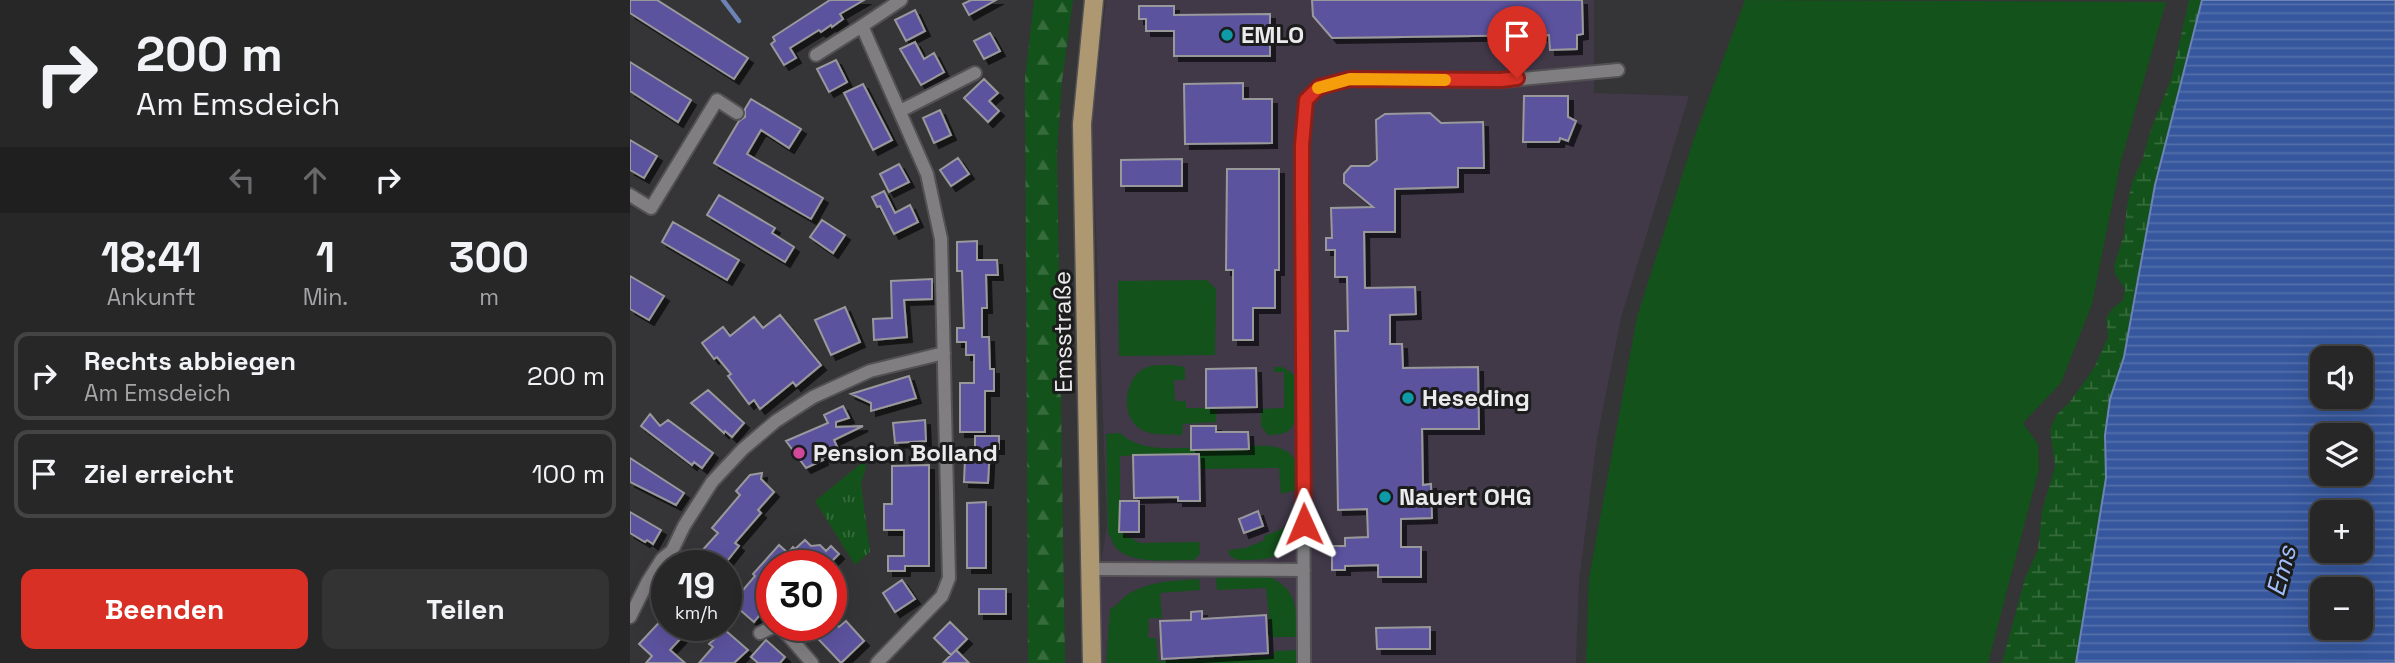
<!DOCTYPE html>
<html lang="de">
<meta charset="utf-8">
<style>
body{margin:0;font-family:"Space Grotesk",sans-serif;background:#343334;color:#f1f3f6;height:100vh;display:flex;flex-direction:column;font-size:26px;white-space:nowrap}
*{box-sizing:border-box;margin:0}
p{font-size:23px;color:#a5a5a8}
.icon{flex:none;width:38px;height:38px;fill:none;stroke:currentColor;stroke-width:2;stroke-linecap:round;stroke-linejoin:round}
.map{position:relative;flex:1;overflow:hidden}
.details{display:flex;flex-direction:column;background:#282728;width:630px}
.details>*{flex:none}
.guide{background:#282728;color:#f1f3f6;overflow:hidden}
.fabs{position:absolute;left:1680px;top:346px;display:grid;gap:14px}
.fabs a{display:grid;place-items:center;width:63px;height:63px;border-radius:14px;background:#282728;box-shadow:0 7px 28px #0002,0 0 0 2px #444445;font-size:35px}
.speed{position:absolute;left:21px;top:550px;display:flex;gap:14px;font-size:35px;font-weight:700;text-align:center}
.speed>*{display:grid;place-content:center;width:91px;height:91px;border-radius:50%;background:#282728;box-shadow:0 7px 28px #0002,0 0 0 2px #444445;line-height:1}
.speed small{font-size:18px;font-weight:400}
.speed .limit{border:10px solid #d22;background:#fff;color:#111}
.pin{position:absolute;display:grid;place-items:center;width:60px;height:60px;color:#fff;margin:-72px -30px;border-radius:50% 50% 50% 0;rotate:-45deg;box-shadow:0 0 7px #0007}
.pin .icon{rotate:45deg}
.me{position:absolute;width:77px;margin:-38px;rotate:359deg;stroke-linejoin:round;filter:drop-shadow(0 0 5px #0008)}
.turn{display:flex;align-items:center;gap:24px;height:147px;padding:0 21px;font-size:32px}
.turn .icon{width:91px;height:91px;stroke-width:2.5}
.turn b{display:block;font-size:49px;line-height:60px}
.lanes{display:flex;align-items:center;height:66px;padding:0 21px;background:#0003;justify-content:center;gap:35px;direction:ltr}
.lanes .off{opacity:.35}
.eta{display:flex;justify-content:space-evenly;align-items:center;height:119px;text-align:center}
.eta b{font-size:42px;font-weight:700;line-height:49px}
.cta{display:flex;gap:14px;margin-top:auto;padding:14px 21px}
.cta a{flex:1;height:80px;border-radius:14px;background:#d93025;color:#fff;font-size:28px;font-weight:700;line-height:80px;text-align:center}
.cta a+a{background:#343334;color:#f1f3f6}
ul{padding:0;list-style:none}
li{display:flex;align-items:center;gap:21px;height:88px;margin:0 14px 10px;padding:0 7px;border:4px solid #444445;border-radius:14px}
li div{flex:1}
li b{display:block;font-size:26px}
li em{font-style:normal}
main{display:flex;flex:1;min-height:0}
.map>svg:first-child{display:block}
.commercial{fill:#413848}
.green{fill:#14521b}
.forest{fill:url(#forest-firs)}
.wetland{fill:url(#wetland-marsh)}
.park{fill:url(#park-tufts)}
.water{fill:url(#water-rules);stroke:#6c83b5;stroke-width:2;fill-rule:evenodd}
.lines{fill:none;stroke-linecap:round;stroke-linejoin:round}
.stream{stroke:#6c83b5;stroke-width:4.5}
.building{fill:#5c529f;stroke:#99999c;stroke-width:2;filter:url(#shadow)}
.street-casing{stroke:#535154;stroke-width:16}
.primary-casing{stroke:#535154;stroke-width:21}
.street{stroke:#807e81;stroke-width:12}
.primary{stroke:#ae9872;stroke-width:18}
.route-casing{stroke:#8d1f18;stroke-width:18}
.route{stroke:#d93025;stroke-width:12}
.slow{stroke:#f59e0b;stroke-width:12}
.culture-dot{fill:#0f9aa8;stroke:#1c1c1d;stroke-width:2.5}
.hotel-dot{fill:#d1479c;stroke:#1c1c1d;stroke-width:2.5}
.labels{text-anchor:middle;stroke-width:6;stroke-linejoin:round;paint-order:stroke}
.poi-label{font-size:24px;font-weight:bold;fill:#ebeaec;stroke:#1c1c1d;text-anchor:start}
.street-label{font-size:24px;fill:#ebeaec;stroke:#1c1c1d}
.water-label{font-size:26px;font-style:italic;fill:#a1bffa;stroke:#1c1c1d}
</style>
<main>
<section class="details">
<div class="guide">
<div class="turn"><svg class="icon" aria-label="right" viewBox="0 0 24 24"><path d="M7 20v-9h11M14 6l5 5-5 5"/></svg><div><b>200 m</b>Am Emsdeich</div></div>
<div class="lanes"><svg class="icon off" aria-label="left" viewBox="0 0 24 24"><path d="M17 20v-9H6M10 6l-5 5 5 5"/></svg><svg class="icon off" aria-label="ahead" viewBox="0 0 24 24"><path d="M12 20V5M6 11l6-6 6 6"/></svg><svg class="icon" aria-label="right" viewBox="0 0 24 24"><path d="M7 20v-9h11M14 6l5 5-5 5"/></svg></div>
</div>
<div class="eta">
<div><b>18:41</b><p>Ankunft</p></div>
<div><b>1</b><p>Min.</p></div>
<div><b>300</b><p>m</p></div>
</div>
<ul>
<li><svg class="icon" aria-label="right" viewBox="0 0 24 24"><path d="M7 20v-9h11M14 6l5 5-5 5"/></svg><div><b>Rechts abbiegen</b><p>Am Emsdeich</p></div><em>200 m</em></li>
<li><svg class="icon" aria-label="arrive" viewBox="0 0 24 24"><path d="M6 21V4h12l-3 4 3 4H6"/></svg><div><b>Ziel erreicht</b></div><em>100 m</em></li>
</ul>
<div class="cta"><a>Beenden</a><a>Teilen</a></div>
</section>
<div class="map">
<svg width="1765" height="663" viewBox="0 0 1765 663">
<defs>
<pattern id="forest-firs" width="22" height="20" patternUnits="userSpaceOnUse" patternTransform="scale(1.75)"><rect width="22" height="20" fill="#14521b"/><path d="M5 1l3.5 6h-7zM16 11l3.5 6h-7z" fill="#366b3c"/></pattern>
<pattern id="wetland-marsh" width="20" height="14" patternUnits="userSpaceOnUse" patternTransform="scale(1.75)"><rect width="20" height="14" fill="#14521b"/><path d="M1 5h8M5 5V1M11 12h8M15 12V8" fill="none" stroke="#366b3c"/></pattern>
<pattern id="park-tufts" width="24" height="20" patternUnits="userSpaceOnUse" patternTransform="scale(1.75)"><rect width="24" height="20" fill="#14521b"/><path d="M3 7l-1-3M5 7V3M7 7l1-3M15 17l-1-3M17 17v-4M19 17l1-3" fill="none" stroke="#366b3c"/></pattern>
<pattern id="water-rules" width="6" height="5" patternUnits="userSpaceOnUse" patternTransform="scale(1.75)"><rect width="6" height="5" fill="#36579d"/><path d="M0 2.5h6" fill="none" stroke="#536fab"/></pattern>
<filter id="shadow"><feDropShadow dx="5" dy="5" stdDeviation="0" flood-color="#0009"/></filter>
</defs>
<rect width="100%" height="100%" fill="#353436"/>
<path class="commercial" d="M476,0h488v93l95,3 -68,222 -24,121 -18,143 -3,81h-483l-1,-46 15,-92 -15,-400z"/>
<path class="green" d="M1115,0l421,2 -45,159 -29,143 -31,79 -38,40 15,21 1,25 -51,194h-402l3,-85 48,-261 57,-179z
M577,280l9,9 -1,66 -96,1 -1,-75z
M542,365l13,2v13h-11l1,21h11v7h31l-1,14 -33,2 -1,11c-12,-1 -27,1 -38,-4 -25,-10 -21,-53 1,-63 8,-4 19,-3 27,-3z
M644,367h9l11,8v48c-5,12 -14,11 -26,12l-7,-9v-17l23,-1v-36h-10z
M490,433c20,18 45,15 71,15l1,2 56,-1 1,-3c17,0 38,-3 47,16v28l-15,4 -2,-26 -79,1 -1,-6 -22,-1 -1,-8 -56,2v76l20,11 59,-1 1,12 -6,6c-22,-1 -61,6 -78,-12 -3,-3 -5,-11 -8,-15l-2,-99z
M662,525l4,3c-2,26 -24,32 -46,32 -9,0 -14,1 -21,-5v-5l16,-2 20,-8 -1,-4z
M637,576c31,13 29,31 30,61h-26l-5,-49 -49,2 -1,-12z
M569,579l1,11 -40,3 2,25h-13l-1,20h8l2,23 115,-5 2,-5 23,-1v13h-192l4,-54c9,-4 13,-13 22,-17 21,-11 44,-12 67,-13z"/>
<path class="forest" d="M404,0h39l-11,81 -5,72 8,510h-37l-3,-585z"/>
<path class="wetland" d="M1559,0h13l-20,75 -48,220 -10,62 -14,42 -5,36 1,43 -30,185h-74l23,-85 13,-28 4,-39 13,-45 -5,-36 6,-15 13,-12 25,-35 14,-31 -2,-19 6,-9 11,-9 2,-11 -10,-15 -1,-8 10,-32 3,-28 5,-24 11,-24 7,-26 21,-53z"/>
<path class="park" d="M234,461l2,6 -5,17 9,68 -15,13 -40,-64z"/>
<path class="water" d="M1572,0h193v663h-319l30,-185 -1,-43 5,-36 14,-42 31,-172zM1692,359h39v38h-39zM1692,436h39v38h-39zM1692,513h39v38h-39zM1692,590h39v38h-39z"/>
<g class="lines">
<path class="stream" d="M93,0l16,21"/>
</g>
<path class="building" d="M0,0h27l91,58 -14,21 -104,-66z
M200,0h34l-24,14 3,5 -11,8 -1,-2 -10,7 -2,-2 -29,18 6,10 -12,7 -13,-21 4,-3 -2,-4z
M341,0h25l-27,15 -6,-11z
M682,0h270l1,34 -6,1v14l-27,1 -1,-15 -217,3 -19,-22z
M509,6h35v9l96,-1v42h-96v-25h-28v-12h-7z
M285,10l10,21 -19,10 -11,-21z
M360,33l10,18 -16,8 -10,-18z
M285,42l9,17 10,-6 10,19 -23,13 -21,-36z
M206,60l11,22 -18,10 -12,-23z
M0,62l61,38 -13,22 -48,-31z
M354,79l14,14 -9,8 10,10 -11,11 -24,-24z
M613,83v16h29v44l-87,1 -1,-60z
M233,84l29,56 -19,10 -29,-57z
M894,96h44v21l8,4 -8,20 -8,-3 -1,4h-36z
M121,99l50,30 -12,19 -28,-18 -14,24 76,44 -12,21 -97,-56 25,-42 6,-4v-8z
M310,110l11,25 -17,8 -11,-25z
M800,113l11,10 42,-1 1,46h-26v19l-63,2v43h-31l1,56 50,-1 1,27 -26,1v29h12l1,24 75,-1 1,62h-57l1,56 8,-1 1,34 -31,1v28h20v30h-43v-12l-33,1v4h-13v-24h13v-8l23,-1 -1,-28 -29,1 -3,-179h13l-1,-54h-12v-27h-9v-12h6l-1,-30 42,-1 -29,-24v-9l7,-8h18l8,-6 -1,-40 9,-6z
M0,140l27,16 -13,22 -14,-8z
M328,158l11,16 -18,12 -11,-16z
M552,159v27h-61v-26z
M269,164l10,18 -20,10 -9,-18z
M597,169h52v101h-4v38h-22v32h-20v-70h-7z
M254,191l11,22 15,-8 8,17 -24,12 -14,-28 -3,1 -5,-10z
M89,195l56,33 -3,5 22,14 -9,15 -78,-47z
M192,220l23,15 -12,18 -23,-16z
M43,222l66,38 -12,20 -65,-38z
M347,241v19h20l1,15h-12l1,33h-5v29h7l1,32h4v22h-9v41h-25v-49h14v-28h-8v-13h-9v-14h7l-2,-57h-5v-29z
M0,276l34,20 -15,24 -19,-11z
M302,279v20l-28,1 3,37 -33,3 -1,-21 19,-1 -1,-37z
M215,307l15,35 -29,13 -16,-35z
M150,315l41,50 -25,21 -3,-4 -33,27 -6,-9 -5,4 -21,-28 3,-2 -14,-17 -3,2 -12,-16 21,-16 7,9 24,-19 9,11z
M626,368l1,39 -51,1v-39z
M279,376l7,22 -45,13v-8l-20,-9z
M78,390l36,33 -12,14 -7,-6 -1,2 -33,-30z
M213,406l6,12 -13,4v5l27,-1 -29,14 5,11 -17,7 1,2 -17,8 -20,-27 42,-18 -4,-8z
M20,414l10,12 8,-6 45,33 -11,15 -8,-6 -2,3 -51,-39z
M295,420l1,21 -31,2 -2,-20z
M561,426h25v6h32l1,17 -58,1z
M345,436h24v13h-9l-2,34 -24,-1 1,-24h10z
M569,454l1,47h-22v-4l-44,1 -1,-43z
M0,458l54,35 -8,12 -46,-23z
M299,465v101h-24v5h-17v-15h16v-26h-20v-26h8v-38z
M132,473l-1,6 13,13 -16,18 3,3 -26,30 4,3 -15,19h-35l29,-32 -6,-5 28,-33 -4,-4 14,-16z
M490,501h19v31h-20z
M356,502v66h-19v-65z
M628,511l5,15 -19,7 -5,-14z
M0,512l31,18 -8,14 -6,-4 -2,2 -15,-9z
M175,540l6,6 9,-1 6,6 5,-5 8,8 -11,11h-56v35l-18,22 -22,-19 23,-27 -2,-2 26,-29 9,8 5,-6 2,2z
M272,580l13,19 -20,13 -12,-19z
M349,589h27v25h-27z
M572,611v8l64,-4 2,38 -106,6 -2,-38 31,-1v-8z
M37,614v11h26l-23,25 15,13h-39l6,-7 -13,-12z
M216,621l18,20 -23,22 -36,-38h32l2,2z
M320,622l17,17 -16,16 -17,-17z
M800,627v22h-53l-1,-21z
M95,630l23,20 -14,13h-35l14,-16 -4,-3z
M136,640l19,17 -5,6h-22l-7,-6z
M326,650l13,13h-26z"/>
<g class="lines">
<defs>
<path id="street" d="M186,55l46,-29
M270,111l75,-38
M0,195l21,13 66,-108 20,13
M462,569l212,1
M0,617l18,-36 14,-22 10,-8 12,-25 28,-44 31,-33 33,-28 37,-24 57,-26 74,-18
M149,625l33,38
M130,633l17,-8
M247,663l65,-67 7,-18 -8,-339 -14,-65 -65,-148 39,-26
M674,663l-2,-518 4,-45 13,-13 31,-8 151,2 117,-11"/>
<path id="primary" d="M462,663l-10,-539 12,-124"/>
</defs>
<use href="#street" class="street-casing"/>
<use href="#primary" class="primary-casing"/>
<use href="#street" class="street"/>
<use href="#primary" class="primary"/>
</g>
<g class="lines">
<defs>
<path id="route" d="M674,524l-2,-330v-49l4,-45 13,-13 31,-8 151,1 16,-2"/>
</defs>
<use href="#route" class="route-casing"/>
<use href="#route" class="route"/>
<path class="slow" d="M688,88l32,-9 95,1"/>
</g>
<g class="culture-dot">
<circle cx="597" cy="35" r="7"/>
<circle cx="778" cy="398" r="7"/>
<circle cx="755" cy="497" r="7"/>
</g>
<circle class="hotel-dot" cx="169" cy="453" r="7"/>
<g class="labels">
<g class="poi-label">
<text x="611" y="43">EMLO</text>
<text x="792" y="406">Heseding</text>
<text x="183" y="461">Pension Bolland</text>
<text x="769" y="505">Nauert OHG</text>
</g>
<g class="street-label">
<text transform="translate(433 332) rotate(-91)" y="8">Emsstraße</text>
</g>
<g class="water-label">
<text transform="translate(1651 571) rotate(-75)" y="9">Ems</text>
</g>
</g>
</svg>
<div class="fabs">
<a><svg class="icon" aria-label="sound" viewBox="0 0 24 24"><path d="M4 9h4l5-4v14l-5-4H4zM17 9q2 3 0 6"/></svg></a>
<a><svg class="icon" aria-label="layers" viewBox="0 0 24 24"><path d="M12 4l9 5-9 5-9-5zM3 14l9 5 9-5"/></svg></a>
<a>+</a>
<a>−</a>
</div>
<div class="speed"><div>19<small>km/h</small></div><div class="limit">30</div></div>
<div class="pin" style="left:887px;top:78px;background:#d93025"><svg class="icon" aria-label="arrive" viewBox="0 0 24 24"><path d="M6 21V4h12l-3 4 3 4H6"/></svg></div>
<svg class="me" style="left:674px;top:524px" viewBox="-20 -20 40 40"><path d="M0-17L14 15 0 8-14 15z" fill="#d93025" stroke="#fff" stroke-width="4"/></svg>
</div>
</main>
